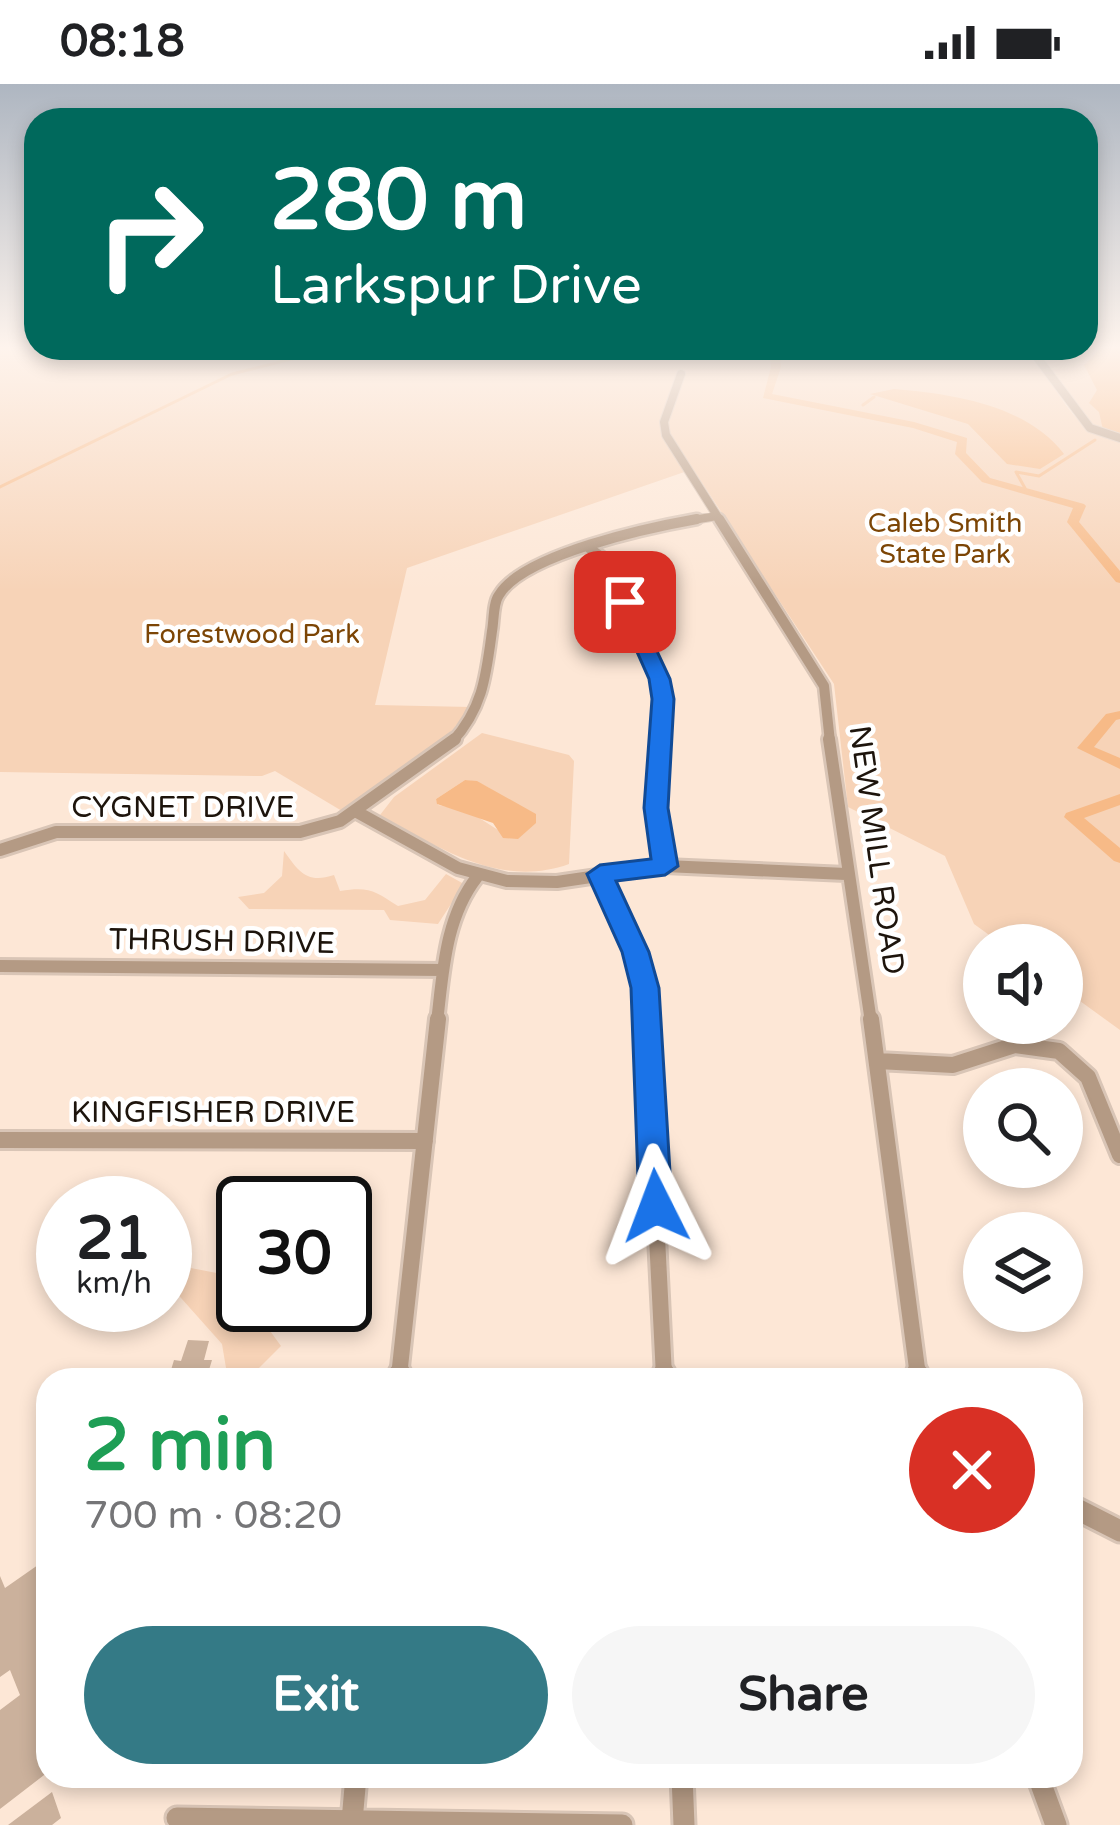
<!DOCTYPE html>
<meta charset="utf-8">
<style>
body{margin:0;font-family:"Varela Round",sans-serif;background:#f6f6f6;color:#202124;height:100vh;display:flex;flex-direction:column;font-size:45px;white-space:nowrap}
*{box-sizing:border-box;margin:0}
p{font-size:39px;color:#757577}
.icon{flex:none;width:66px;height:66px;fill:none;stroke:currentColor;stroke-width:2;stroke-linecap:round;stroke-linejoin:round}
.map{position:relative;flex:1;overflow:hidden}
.drawer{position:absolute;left:36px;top:1284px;width:1047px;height:420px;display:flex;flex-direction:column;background:#fff;border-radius:36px;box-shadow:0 6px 18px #0003}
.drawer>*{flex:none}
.guide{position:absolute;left:24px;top:24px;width:1074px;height:252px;border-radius:36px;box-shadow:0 6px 18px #0003;background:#00695c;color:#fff;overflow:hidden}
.fabs{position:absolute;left:963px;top:840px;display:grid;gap:24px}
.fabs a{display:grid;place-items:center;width:120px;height:120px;border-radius:50%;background:#fff;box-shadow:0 6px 18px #0003;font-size:60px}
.speed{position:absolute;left:36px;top:1092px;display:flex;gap:24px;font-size:60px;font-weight:700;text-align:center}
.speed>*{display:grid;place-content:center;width:156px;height:156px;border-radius:50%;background:#fff;box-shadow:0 6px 18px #0003;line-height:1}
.speed small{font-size:30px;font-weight:400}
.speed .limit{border:6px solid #111;border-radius:18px;background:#fff;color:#111}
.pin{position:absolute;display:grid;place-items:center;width:102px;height:102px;color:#fff;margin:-51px;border-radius:24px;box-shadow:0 6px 18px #0006}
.me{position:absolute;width:132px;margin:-66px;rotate:357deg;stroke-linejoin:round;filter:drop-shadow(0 0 9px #0008)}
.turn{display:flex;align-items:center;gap:42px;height:252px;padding:0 48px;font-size:54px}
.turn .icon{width:156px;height:156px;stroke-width:2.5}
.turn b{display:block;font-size:84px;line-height:102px}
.round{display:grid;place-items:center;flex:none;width:126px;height:126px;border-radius:63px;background:#f6f6f6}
.head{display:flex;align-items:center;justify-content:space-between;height:204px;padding:0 48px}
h1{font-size:72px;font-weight:700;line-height:90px;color:#1e9e55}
.primary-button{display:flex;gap:24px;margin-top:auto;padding:24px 48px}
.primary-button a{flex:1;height:138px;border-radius:72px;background:#347a86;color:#fff;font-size:48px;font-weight:700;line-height:138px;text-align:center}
.primary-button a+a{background:#f6f6f6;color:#202124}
.status{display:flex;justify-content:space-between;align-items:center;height:84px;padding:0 60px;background:#fff;direction:ltr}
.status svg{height:33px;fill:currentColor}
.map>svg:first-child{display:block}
.green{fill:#f7d3b7;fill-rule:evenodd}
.water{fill:#f7ba87}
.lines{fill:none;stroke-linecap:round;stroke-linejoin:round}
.stream{stroke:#f7ba87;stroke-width:3}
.river{fill:#f7ba87;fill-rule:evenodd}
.building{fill:#cbb19c}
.minor-far4-casing{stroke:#d9c5b6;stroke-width:10}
.minor-far3-casing{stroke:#d9c5b6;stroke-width:15}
.minor-far2-casing{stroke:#d9c5b6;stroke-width:18}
.minor-far1-casing{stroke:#d9c5b6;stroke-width:22}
.minor-casing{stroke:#d9c5b6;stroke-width:27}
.minor-far4{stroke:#b49a84;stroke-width:8}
.minor-far3{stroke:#b49a84;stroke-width:10}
.minor-far2{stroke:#b49a84;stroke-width:12}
.minor-far1{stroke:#b49a84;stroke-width:16}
.minor{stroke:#b49a84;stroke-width:21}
.route{fill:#1a73e8;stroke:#114b97;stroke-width:3}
.labels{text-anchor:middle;stroke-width:9;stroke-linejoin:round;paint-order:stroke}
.far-park-label{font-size:27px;fill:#7c4505;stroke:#fff}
.street-label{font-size:30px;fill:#1d140c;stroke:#fff}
</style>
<div class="status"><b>08:18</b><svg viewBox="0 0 49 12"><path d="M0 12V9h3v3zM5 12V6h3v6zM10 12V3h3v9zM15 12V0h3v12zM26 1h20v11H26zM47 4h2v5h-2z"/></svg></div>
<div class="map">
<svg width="1120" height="1741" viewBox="0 0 1120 1741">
<rect width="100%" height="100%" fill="#fde7d6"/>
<path class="green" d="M0,263l1021,1c8,10 19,20 26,30 28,38 26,47 73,63v589l-58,-42v-43h-59l-29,-21 -29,-68 -97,-49 -14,-123 -141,-215 -286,99 -32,137 96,2 -26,32 -103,72 -67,-40 -13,5 -262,-4z
M1120,263v87l-26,-8 -11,-9 -50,-69z
M482,649l87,22 5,6 -5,103c-69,25 -129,-16 -189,-49l14,-18zM465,696c29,2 48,29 64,49l-28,3 -31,-20 -32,-7 -2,-6z
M284,767c15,21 23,33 50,24l6,16c29,-5 35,0 58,15l27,-6 21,-26 18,10 -26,40 -48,-4 -6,-10 -135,-1 -11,-12 26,-4 18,-17z
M165,1179l62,12 16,22v8h8l30,41 -34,34h-19l-6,-36 -57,-64z"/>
<path class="water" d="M1102,263h18v88l-17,-5 -4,-18 -10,-9 8,-13 -13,-25z
M894,305c61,5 134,17 170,65l-24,15 -33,-5 -39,-40 -98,-30z
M465,696l12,1 59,33v9l-18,16 -15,-1 -10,-15 -56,-19 -1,-5z"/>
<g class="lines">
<path class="stream" d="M863,321l11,-8
M0,403l232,-113 103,-26
M1026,406l-10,-18 23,4 56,-36"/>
<path class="river" d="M769,264h10l2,19 -9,27 142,28 53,16 -1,15 24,25 94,26 2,2 -7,16 41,49v12l-4,-1 -49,-60 6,-14 -91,-26 -27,-28 2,-12 -44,-14 -150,-30 8,-31z
M1120,627v8l-4,1 -22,27 26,11v11l-43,-21 29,-34z
M1120,710v11l-36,13 36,30v15l-6,-2 -50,-44 2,-4z"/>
</g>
<path class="building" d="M188,1256l21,1 -5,19h8l-6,20h-24l-11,-10 3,-10 7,1z
M48,1474v189l-7,5 7,20 -48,37v-99l20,-15 -10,-25 -10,7v-101l5,12z
M52,1708l9,26 -9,7h-44z"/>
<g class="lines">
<defs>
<path id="minor-far4" d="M1030,264l60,80 30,10
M681,290l-17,48 2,13 55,87
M681,438l36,-6"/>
<path id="minor-far3" d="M719,435l105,167 6,56
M589,464l17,12 53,119 2,63
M452,658c31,-34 34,-66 40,-111 2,-10 1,-28 7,-36 24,-41 153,-68 198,-76"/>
<path id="minor-far2" d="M661,655l-4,69 8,58
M829,655l42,283
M357,728l101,56 49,13 50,1 108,-16 181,8
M0,766l56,-18h244l40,-11 115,-82
M600,790l36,78 11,70
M0,882l443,4
M437,938c6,-50 8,-104 40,-145"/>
<path id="minor-far1" d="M646,935l18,357
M871,935l47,357
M878,977l75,4 62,-20 44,6 29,26 32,78
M0,1056l425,1
M399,1292l39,-357"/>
<path id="minor" d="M664,1289v7
M917,1289l1,7
M399,1296l1,-7
M1071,1422l49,25
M682,1692l2,49
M1038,1692l18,49
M177,1734l445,7
M352,1737l4,-45"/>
</defs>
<use href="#minor-far4" class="minor-far4-casing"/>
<use href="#minor-far3" class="minor-far3-casing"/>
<use href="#minor-far2" class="minor-far2-casing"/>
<use href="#minor-far1" class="minor-far1-casing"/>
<use href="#minor" class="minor-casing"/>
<use href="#minor-far4" class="minor-far4"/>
<use href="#minor-far3" class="minor-far3"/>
<use href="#minor-far2" class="minor-far2"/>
<use href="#minor-far1" class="minor-far1"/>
<use href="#minor" class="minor"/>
</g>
<linearGradient id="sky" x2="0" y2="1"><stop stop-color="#aeb6c1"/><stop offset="0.52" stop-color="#fef4ed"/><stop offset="1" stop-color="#fef4ed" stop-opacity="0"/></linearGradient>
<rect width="1120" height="507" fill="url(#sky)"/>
<path class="route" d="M625,512l9,6 36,77 4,20 -6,109 10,58 -13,9 -49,6 33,71 10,36 13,218 -5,10 -11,4 -12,-4 -5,-10 -8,-218 -9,-36 -35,-78 13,-9 51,-6 -7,-51 8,-109 -3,-20 -34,-77z"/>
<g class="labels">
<g class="far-park-label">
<text x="945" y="448">Caleb Smith<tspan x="945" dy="31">State Park</tspan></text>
<text x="252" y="559">Forestwood Park</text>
</g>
<g class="street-label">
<text x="183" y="733">CYGNET DRIVE</text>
<text transform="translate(877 766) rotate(82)" y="10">NEW MILL ROAD</text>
<text transform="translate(222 857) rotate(1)" y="10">THRUSH DRIVE</text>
<text x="213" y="1038">KINGFISHER DRIVE</text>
</g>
</g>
</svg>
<div class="fabs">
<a><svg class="icon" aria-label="sound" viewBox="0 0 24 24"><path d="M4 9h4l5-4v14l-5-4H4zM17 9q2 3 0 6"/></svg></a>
<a><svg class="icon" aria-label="search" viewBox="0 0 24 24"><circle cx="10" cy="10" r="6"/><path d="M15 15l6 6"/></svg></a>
<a><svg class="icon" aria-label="layers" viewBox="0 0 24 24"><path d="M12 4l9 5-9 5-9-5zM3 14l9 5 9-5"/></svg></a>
</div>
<div class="speed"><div>21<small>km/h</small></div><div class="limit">30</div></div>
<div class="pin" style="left:625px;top:518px;background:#d93025"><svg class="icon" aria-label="arrive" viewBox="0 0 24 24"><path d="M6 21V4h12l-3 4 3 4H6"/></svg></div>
<svg class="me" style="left:656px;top:1122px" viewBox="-20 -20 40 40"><path d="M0-17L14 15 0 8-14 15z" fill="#1a73e8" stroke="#fff" stroke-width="4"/></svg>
<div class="guide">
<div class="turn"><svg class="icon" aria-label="right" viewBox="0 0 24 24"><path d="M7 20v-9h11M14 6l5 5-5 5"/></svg><div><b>280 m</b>Larkspur Drive</div></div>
</div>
<section class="drawer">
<div class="head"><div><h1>2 min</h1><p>700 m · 08:20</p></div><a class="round" style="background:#d93025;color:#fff"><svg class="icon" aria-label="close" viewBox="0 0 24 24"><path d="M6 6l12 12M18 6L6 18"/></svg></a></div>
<div class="primary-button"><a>Exit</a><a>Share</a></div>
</section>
</div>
